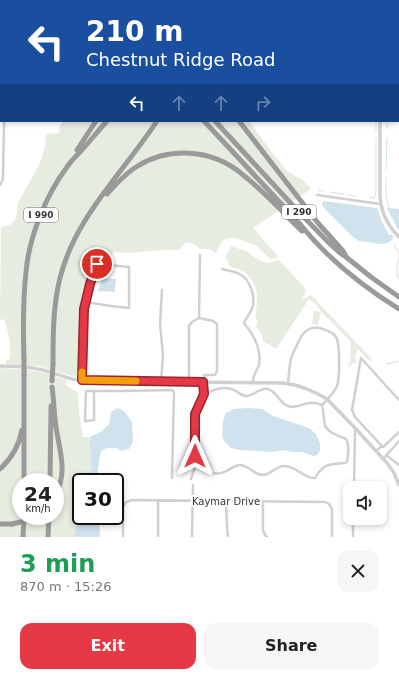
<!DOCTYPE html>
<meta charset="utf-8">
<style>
body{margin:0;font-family:"DejaVu Sans",sans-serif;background:#f6f6f6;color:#222;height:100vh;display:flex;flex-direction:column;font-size:15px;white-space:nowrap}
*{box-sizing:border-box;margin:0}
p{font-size:13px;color:#767676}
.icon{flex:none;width:22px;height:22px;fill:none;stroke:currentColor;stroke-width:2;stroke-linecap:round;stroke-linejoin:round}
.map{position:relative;height:537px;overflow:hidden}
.panel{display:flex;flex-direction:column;background:#fff;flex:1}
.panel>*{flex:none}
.banner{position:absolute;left:0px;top:0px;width:399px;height:122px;box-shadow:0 2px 6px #0003;background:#1a4fa0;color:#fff;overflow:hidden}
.controls{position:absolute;left:343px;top:481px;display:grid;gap:8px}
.controls a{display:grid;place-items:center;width:44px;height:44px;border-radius:8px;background:#fff;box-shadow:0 2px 6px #0003;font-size:20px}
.speed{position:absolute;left:12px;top:473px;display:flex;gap:8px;font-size:20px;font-weight:700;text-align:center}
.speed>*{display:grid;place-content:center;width:52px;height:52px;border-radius:50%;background:#fff;box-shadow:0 2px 6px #0003;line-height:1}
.speed small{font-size:10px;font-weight:400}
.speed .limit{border:2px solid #111;border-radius:6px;background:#fff;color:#111}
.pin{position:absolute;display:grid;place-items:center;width:34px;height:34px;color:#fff;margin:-17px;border:2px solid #fff;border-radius:50%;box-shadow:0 1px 4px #0007}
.me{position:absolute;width:44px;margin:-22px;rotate:0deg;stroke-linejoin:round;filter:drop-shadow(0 0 3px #0008)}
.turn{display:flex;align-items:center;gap:14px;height:84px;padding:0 20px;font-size:18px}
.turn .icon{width:52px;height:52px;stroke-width:2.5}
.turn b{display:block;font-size:28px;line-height:34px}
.lanes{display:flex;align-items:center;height:38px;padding:0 20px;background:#0003;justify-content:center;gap:20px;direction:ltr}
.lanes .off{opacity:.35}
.round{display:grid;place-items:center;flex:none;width:42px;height:42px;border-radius:12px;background:#f6f6f6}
.overview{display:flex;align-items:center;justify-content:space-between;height:68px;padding:0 20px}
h1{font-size:24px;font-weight:600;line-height:30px;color:#1e9e55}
.primary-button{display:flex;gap:8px;margin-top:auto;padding:8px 20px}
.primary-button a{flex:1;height:46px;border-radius:12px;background:#e63946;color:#fff;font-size:16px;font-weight:600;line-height:46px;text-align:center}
.primary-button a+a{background:#f6f6f6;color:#222}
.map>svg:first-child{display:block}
.green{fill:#e6ecdf;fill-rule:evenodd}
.water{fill:#cfe2ee}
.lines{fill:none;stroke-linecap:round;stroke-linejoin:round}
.stream{stroke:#cfe2ee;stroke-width:1}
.minor{stroke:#d0d0d0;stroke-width:2.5}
.tertiary{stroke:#d0d0d0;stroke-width:3.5}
.motorway{stroke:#9a9a9a;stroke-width:5}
.motorway-bridge{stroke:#9a9a9a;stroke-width:5}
.route-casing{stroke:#96252e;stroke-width:10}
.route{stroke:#e63946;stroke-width:7}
.slow{stroke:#f59e0b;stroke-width:7}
.labels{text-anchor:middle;stroke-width:4;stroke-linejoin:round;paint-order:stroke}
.shield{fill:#fff;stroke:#707070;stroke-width:1}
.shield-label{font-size:9px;font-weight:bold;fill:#333}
.street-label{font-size:10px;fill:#333;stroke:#fff}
</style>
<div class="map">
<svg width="399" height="537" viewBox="0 0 399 537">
<rect width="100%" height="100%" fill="#fff"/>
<path class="green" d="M62,121h187l22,30 16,20 17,10 7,8 -58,39 26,29 -6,2 -4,-1 -12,-12 -21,-8h-7l-7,3 -6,12 -7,-4h-9l-6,-5 -6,-2 -4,2 -5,6c-9,0 -19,0 -29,1 -11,1 -23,3 -35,1l-7,5 -6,-4 -5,11 -12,38 -3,73 -3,3 -41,-12 -32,-2v-4l4,-1c1,-16 -1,-26 -6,-40l-4,1 1,-93 9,-2 5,-5 2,-7 1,-10 22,-40 5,-16 1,-13 13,-1 1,-9h2z
M230,246l16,5 16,11 5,1 12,-3 25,27 2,4 -3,5v3l8,-4 61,64 -2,3 -12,-13 -3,7 1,4 -1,4 -2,-1 -4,4 -1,-2 2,-2 1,-21 -17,-18 -13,-12 -3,13 -6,-1 2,-13 7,1 -5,-8 -7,-5 -33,50 -13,-8 -2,-8 -5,-6 2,-5c-5,-6 -1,-13 -1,-21 1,-10 -4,-21 -11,-28 -4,-4 -12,-4 -17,-7l-1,-5 -3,-5 3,-3z
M0,368l30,2 14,3 23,7 -2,5 13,8 1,20 4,24h8l-2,9 2,9 -1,27h-9v34l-6,16v5h-75zM21,482h34v34h-34z"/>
<path class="water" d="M323,201l54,7 5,14 7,13h3l1,2 -1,3 -4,3 -7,1 -22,-3 -6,-4 -29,-29 -2,-4z
M387,208l12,1v22l-2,-3z
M103,278l13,1 -1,11v2l-18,-1c3,-3 3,-9 6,-13z
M118,408l6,3 8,11 1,20 -4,7 -7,2 -6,-3h-8l-6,2 -2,5 -3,22 1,5h-8l1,-28 -2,-8 2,-10 10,-4 8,-8 2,-12z
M249,408l13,1 11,7 36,12 7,6 4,10v7l-3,4 -4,1 -11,-4h-9l-10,-2 -10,2 -33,-2 -9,-2 -7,-7 -2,-6 1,-14 3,-8 8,-4z
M81,516h18l1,21h-25v-5z"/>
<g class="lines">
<path class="stream" d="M378,1v-1
M376,121v10
M387,129v-8
M386,169l1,-31
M386,177c0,11 -1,21 3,31
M319,191h4
M330,192l14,2
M349,195l6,1
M369,197l4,1 2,-1 1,-6v-53
M394,245c2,3 4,5 5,9 0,9 -5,18 0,26
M387,364l12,-3"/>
<path class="minor" d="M1,1v-1
M8,1v-1
M398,86h1
M0,185l3,-6 1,-58
M317,195l63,9
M222,269c6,2 13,2 19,6 9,5 14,20 12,31 -2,6 -6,11 -9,17 2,3 4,5 6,8 6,9 11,22 9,34 -2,7 -7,10 -6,17
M85,302l26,4 18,2v-41l-32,-3
M199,318l14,3 4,3v47l-2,4h-11v19l-9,20v47l1,3c12,8 20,14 34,5 3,-2 7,-4 11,-4 9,1 15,13 26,9 6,-2 10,-8 17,-8 11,-1 22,14 31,12 2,-3 4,-7 8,-10 5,-5 15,-4 22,-5l2,-1c1,-7 3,-16 -1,-23 -7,-3 -18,-6 -21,-14 -2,-7 -1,-13 -3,-20
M82,381l2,-72 6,-25 12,-31
M161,382l2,-27 -3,-31 2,-34
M189,382v-56l3,-4 7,-4 1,-63
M94,391v29l-9,1 1,-30h36l50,-1 2,2 -2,86
M204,394c8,-3 17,-8 27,-5 6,1 9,7 16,7 8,-1 13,-9 21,-7 9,2 13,18 24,18 2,0 4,-1 6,-1 11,-3 13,-5 24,-1 5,-5 12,-12 15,-19 3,-8 3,-43 -1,-49 -3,-5 -9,-6 -13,-8 -16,-5 -22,6 -27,18 -2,4 -4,8 -5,12 -2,8 -2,16 -3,24
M382,446l-27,-29 -3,-7 9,-52 38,42
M376,451l6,-5 1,1 16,-15
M386,455l13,10
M383,459l16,-18
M191,479l5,-15
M354,488l1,-59
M226,502l1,25 1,10
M263,502v28l2,5 2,2
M123,537v-30l3,-5 6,-2 193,2 4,2 3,5v28
M158,537v-36
M192,537l1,-52
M353,537v-19"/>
<path class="tertiary" d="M382,1v-1
M380,121v72c0,17 7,32 19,44
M0,366c13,0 26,0 38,3 15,3 29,10 44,12l200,2 13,2 12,4 11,5 9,5 28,29 32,35 7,10 5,12"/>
<path class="motorway" d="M69,0l1,1
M92,0l1,1
M103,0l1,1
M131,0l1,1
M204,121l96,103c27,34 62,62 99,85
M215,121l82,89 32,33 11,10 6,4 25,20 28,20
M239,121l79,102 25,28 3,5
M77,150l19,-29
M107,194c9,-10 18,-20 29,-27 33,-21 76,-18 106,7 14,11 27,24 40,37 7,7 13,14 20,20
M24,358c-1,-29 -1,-58 2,-86 3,-35 20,-77 41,-105 4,-6 9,-11 14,-16 9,-10 17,-20 26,-30
M53,363c0,-28 0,-57 7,-85 15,-61 63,-105 97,-157
M24,375v107
M52,387c2,14 2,27 4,40 4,26 12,45 -1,69
M0,469c12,-11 19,-23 22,-39
M50,482l1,-76
M0,524h12
M23,537l1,-21
M48,537l1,-21"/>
<path class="motorway-bridge" d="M24,358v17
M52,381l1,-18
M12,524l13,-3 10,-5"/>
</g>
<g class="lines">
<defs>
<path id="route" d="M97,264l-7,20 -6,25 -2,71 121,2 1,12 -9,20v42"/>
</defs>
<use href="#route" class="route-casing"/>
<use href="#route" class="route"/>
<path class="slow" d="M82,372v8l54,1"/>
</g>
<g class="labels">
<g class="shield">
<rect x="282" y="205" width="34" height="14" rx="3"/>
<rect x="24" y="208" width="34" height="14" rx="3"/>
</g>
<g class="shield-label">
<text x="299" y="215">I 290</text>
<text x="41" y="218">I 990</text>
</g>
<g class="street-label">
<text x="226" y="505">Kaymar Drive</text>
</g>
</g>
</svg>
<div class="controls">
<a><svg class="icon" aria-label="sound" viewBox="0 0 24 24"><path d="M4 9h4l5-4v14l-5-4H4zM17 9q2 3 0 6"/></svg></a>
</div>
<div class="speed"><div>24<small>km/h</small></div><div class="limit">30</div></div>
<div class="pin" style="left:97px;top:264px;background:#d93025"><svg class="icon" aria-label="arrive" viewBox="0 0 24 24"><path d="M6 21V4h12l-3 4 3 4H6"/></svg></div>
<svg class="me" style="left:195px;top:456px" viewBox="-20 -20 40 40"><path d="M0-17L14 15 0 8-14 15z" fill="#e63946" stroke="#fff" stroke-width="4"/></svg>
<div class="banner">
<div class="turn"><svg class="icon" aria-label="left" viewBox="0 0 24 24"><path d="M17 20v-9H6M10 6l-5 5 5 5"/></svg><div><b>210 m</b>Chestnut Ridge Road</div></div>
<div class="lanes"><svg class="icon" aria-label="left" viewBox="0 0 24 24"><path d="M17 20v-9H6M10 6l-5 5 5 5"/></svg><svg class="icon off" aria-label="ahead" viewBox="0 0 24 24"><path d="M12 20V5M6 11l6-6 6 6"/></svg><svg class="icon off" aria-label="ahead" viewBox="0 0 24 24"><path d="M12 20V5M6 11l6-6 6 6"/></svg><svg class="icon off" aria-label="right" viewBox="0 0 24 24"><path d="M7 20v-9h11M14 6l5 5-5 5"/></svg></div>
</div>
</div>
<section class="panel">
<div class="overview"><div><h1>3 min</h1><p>870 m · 15:26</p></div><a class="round"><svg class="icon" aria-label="close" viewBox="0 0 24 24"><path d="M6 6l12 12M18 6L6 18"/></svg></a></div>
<div class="primary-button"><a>Exit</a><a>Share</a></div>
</section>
